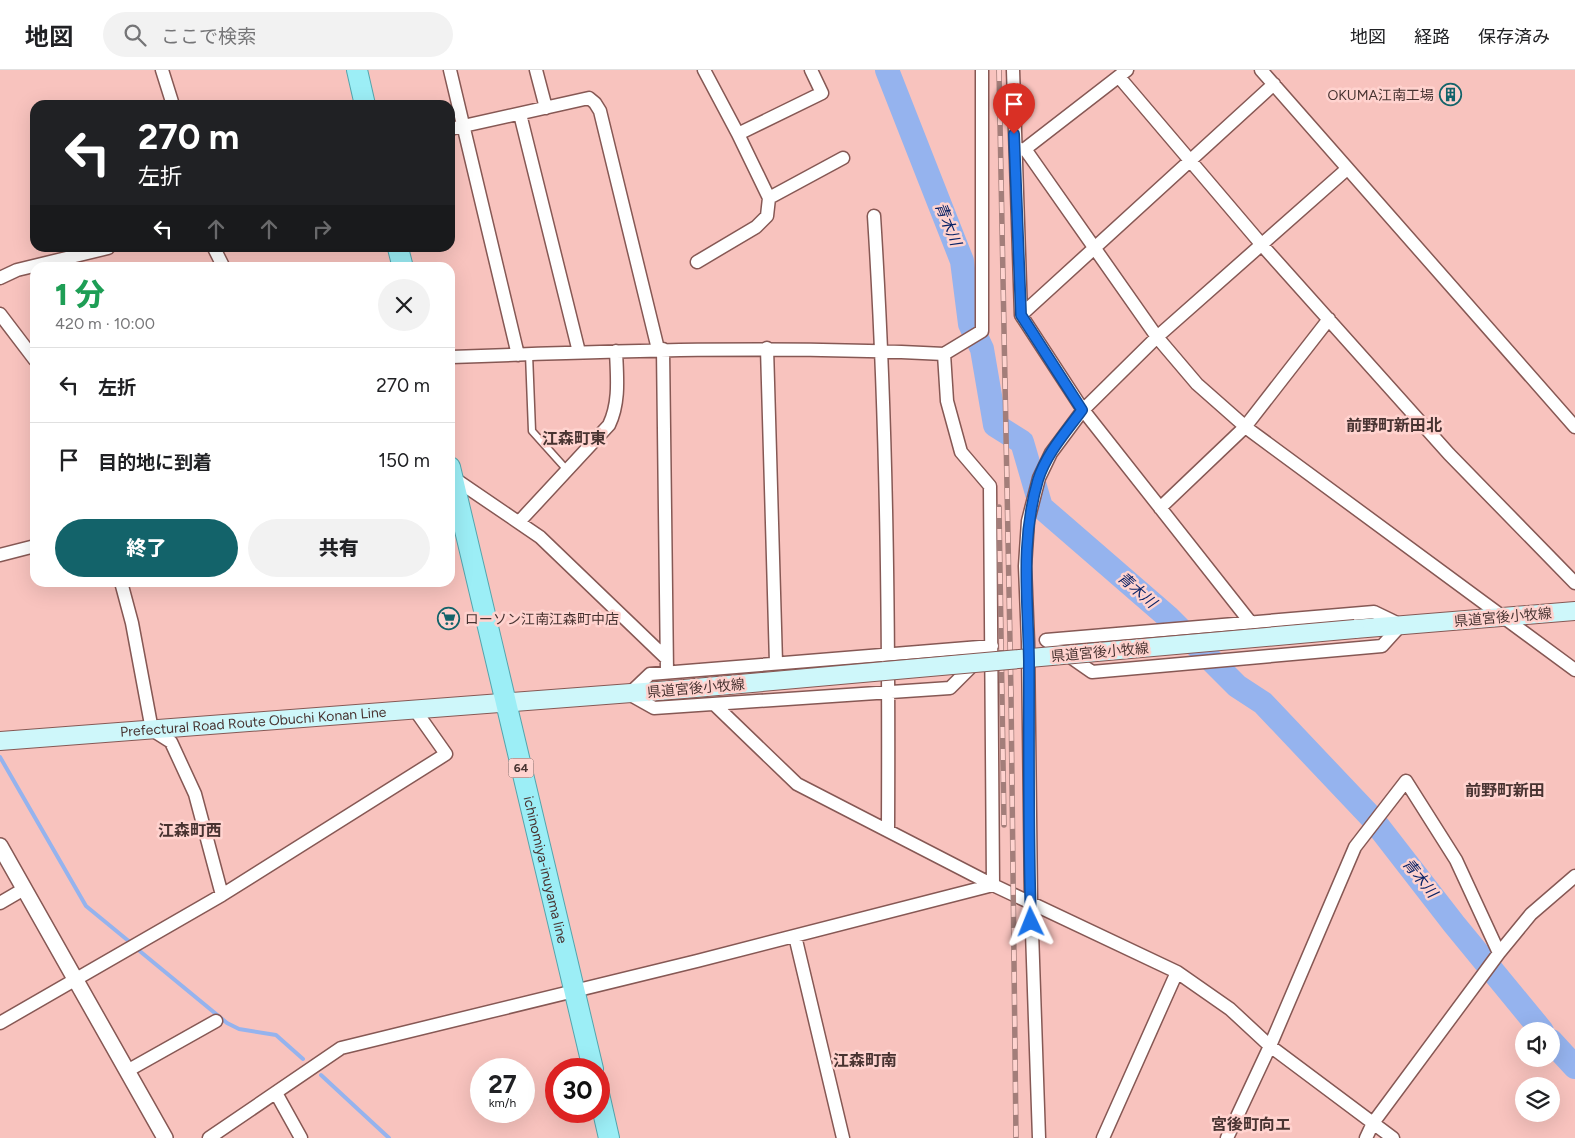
<!DOCTYPE html>
<html lang="ja">
<meta charset="utf-8">
<style>
body{margin:0;font-family:Figtree,"Noto Sans JP",sans-serif;background:#f2f2f2;color:#202124;height:100vh;display:flex;flex-direction:column;font-size:19px;white-space:nowrap}
*{box-sizing:border-box;margin:0}
p{font-size:16px;color:#757577}
.icon{flex:none;width:28px;height:28px;fill:none;stroke:currentColor;stroke-width:2;stroke-linecap:round;stroke-linejoin:round}
.map{position:relative;flex:1;overflow:hidden}
.panel{position:absolute;left:30px;top:192px;width:425px;height:325px;display:flex;flex-direction:column;background:#fff;border-radius:15px;box-shadow:0 5px 20px #0002}
.panel>*{flex:none}
.top-card{position:absolute;left:30px;top:30px;width:425px;height:152px;border-radius:15px;box-shadow:0 5px 20px #0002;background:#202124;color:#fff;overflow:hidden}
.tools{position:absolute;left:1515px;top:952px;display:grid;gap:10px}
.tools a{display:grid;place-items:center;width:45px;height:45px;border-radius:50%;background:#fff;box-shadow:0 5px 20px #0002;font-size:25px}
.speed{position:absolute;left:470px;top:988px;display:flex;gap:10px;font-size:25px;font-weight:700;text-align:center}
.speed>*{display:grid;place-content:center;width:65px;height:65px;border-radius:50%;background:#fff;box-shadow:0 5px 20px #0002;line-height:1}
.speed small{font-size:12px;font-weight:400}
.speed .limit{border:8px solid #d22;background:#fff;color:#111}
.pin{position:absolute;display:grid;place-items:center;width:42px;height:42px;color:#fff;margin:-51px -21px;border-radius:50% 50% 50% 0;rotate:-45deg;box-shadow:0 0 5px #0007}
.pin .icon{rotate:45deg}
.me{position:absolute;width:55px;margin:-28px;rotate:358deg;stroke-linejoin:round;filter:drop-shadow(0 0 4px #0008)}
.turn{display:flex;align-items:center;gap:18px;height:105px;padding:0 25px;font-size:22px}
.turn .icon{width:65px;height:65px;stroke-width:2.5}
.turn b{display:block;font-size:35px;line-height:42px}
.lanes{display:flex;align-items:center;height:48px;padding:0 25px;background:#0003;justify-content:center;gap:25px;direction:ltr}
.lanes .off{opacity:.35}
.round{display:grid;place-items:center;flex:none;width:52px;height:52px;border-radius:26px;background:#f2f2f2}
.headline{display:flex;align-items:center;justify-content:space-between;height:85px;padding:0 25px}
h1{font-size:30px;font-weight:800;line-height:38px;color:#1e9e55}
.action{display:flex;gap:10px;margin-top:auto;padding:10px 25px}
.action a{flex:1;height:58px;border-radius:30px;background:#13636a;color:#fff;font-size:20px;font-weight:800;line-height:58px;text-align:center}
.action a+a{background:#f2f2f2;color:#202124}
ul{padding:0;list-style:none}
li{display:flex;align-items:center;gap:15px;height:75px;padding:0 25px;border-top:1px solid #e0e0e0}
li div{flex:1}
li b{display:block;font-size:19px}
li em{font-style:normal}
header{display:flex;align-items:center;gap:30px;box-sizing:border-box;height:70px;padding:0 25px;background:#fff;border-bottom:1px solid #e0e0e0}
header strong{font-size:24px}
nav{display:flex;gap:28px;margin-inline-start:auto;font-size:18px}
.search{width:350px;height:45px;background:#f2f2f2;display:flex;align-items:center;gap:12px;box-sizing:border-box;padding:0 18px;border-radius:28px;color:#757577;font-size:19px}
.map>svg:first-child{display:block}
.lines{fill:none;stroke-linecap:round;stroke-linejoin:round}
.stream{stroke:#95b3ee;stroke-width:4}
.river{stroke:#95b3ee;stroke-width:24}
.service-casing{stroke:#865854;stroke-width:9}
.minor-casing{stroke:#865854;stroke-width:15}
.tertiary-casing{stroke:#865854;stroke-width:18}
.secondary-casing{stroke:#865854;stroke-width:20}
.primary-casing{stroke:#54a5ad;stroke-width:22}
.service{stroke:#fff;stroke-width:6}
.minor{stroke:#fff;stroke-width:12}
.tertiary{stroke:#fff;stroke-width:15}
.secondary{stroke:#cef7fa;stroke-width:18}
.primary{stroke:#9ceef6;stroke-width:20}
.rail-casing{stroke:#a37e7a;stroke-width:5.5}
.rail{stroke:#ffd3cf;stroke-width:4;stroke-dasharray:11;stroke-linecap:butt}
.secondary-bridge-casing{stroke:#865854;stroke-width:20;stroke-linecap:butt}
.secondary-bridge{stroke:#cef7fa;stroke-width:18}
.route-casing{stroke:#114b97;stroke-width:12}
.route{stroke:#1a73e8;stroke-width:9}
.labels{text-anchor:middle;stroke-width:5;stroke-linejoin:round;paint-order:stroke}
.shield{fill:#ffd3cf;stroke:#7f6360;stroke-width:1}
.shield-label{font-size:12px;font-weight:bold;fill:#483331}
.poi-label{font-size:14px;fill:#483331;stroke:#ffd3cf;text-anchor:end}
.street-label{font-size:14px;fill:#483331;stroke:#ffd3cf}
.water-label{font-size:15px;font-style:italic;fill:#0a2366;stroke:#ffd3cf}
.quarter-label{font-size:16px;font-weight:bold;fill:#483331;stroke:#ffd3cf}
</style>
<header>
<strong>地図</strong>
<div class="search"><svg class="icon" aria-label="search" viewBox="0 0 24 24"><circle cx="10" cy="10" r="6"/><path d="M15 15l6 6"/></svg>ここで検索</div>
<nav><a>地図</a><a>経路</a><a>保存済み</a></nav>
</header>
<div class="map">
<svg width="1575" height="1068" viewBox="0 0 1575 1068">
<rect width="100%" height="100%" fill="#f8c3be"/>
<g class="lines">
<path class="stream" d="M0,687l86,149 45,37
M136,878l91,75 12,6 37,6 27,24
M321,1005l68,63"/>
<path class="river" d="M887,0l75,191 8,63 12,25 13,76 27,17 19,65 127,110 69,69 26,17 108,114 83,107 88,107
M1551,971l24,26"/>
<defs>
<path id="service" d="M529,284l3,77 35,39"/>
<path id="minor" d="M162,0l11,35
M450,0l68,285
M536,0l10,38
M704,0l34,64 84,-41 -11,-23
M1013,0l8,245 62,95 168,213
M1261,0l314,357
M1119,7l143,168 187,209 126,129
M520,44l59,238
M450,59l139,-31 6,5 5,8 58,238
M738,64l31,64 74,-40
M1025,79l132,188 40,47 51,45 327,241
M1017,80l8,-1 102,-79
M874,146c13,204 15,409 14,614
M214,178l10,20
M697,192l59,-35 11,-11 2,-18
M0,208l17,-8 91,-22
M0,244l35,46
M1021,245l253,-231
M767,278l9,315
M663,279l4,323
M944,284l38,-23v-261
M450,287c165,-6 329,-12 494,-3l3,47 14,51 29,34 3,399
M452,407l88,60 126,121
M1160,438l85,-81 84,-108
M519,452l90,-97c11,-23 8,-48 7,-74
M0,485l35,-9
M121,512l11,41 20,107 19,12 24,52 27,101
M1374,542l27,13 -19,21 -290,26 -46,-32z
M992,576l-42,42 -296,20 -25,-14 21,-20z
M716,636l81,78 196,101 184,87 53,37 40,37 123,92
M0,833l24,-14
M795,866l48,202
M0,953l222,-128 224,-141 -31,-44
M127,1001l89,-50
M276,1023l25,45
M209,1068l132,-90 356,-87 296,-76
M1039,1068l-8,-236 -3,-260 -3,-76 3,-45 11,-43 12,-25 32,-43 74,-73 190,-168
M1103,1068l74,-166
M1227,1068l43,-92 85,-199 51,-66 50,79 43,93
M1366,1068l7,-15 126,-170 32,-39 44,-38"/>
<path id="tertiary" d="M0,776l165,292"/>
<g id="secondary">
<path d="M1355,559l220,-18"/>
<path id="s1" d="M0,671l684,-52"/>
</g>
<g id="primary">
<path d="M357,0l8,35"/>
<path d="M398,178l5,20"/>
<path id="s2" d="M450,397l143,602"/>
<path d="M599,1024l10,44"/>
</g>
</defs>
<use href="#service" class="service-casing"/>
<use href="#minor" class="minor-casing"/>
<use href="#tertiary" class="tertiary-casing"/>
<use href="#secondary" class="secondary-casing"/>
<use href="#primary" class="primary-casing"/>
<use href="#service" class="service"/>
<use href="#minor" class="minor"/>
<use href="#tertiary" class="tertiary"/>
<use href="#secondary" class="secondary"/>
<use href="#primary" class="primary"/>
<defs>
<path id="rail" d="M999,0l12,624 5,444
M999,437l5,318"/>
</defs>
<use href="#rail" class="rail-casing"/>
<use href="#rail" class="rail"/>
<defs>
<path id="secondary-bridge" d="M684,619l671,-60"/>
</defs>
<use href="#secondary-bridge" class="secondary-bridge-casing"/>
<use href="#secondary-bridge" class="secondary-bridge"/>
</g>
<g class="lines">
<defs>
<path id="route" d="M1014,64l7,181 61,95c-16,22 -36,44 -44,70 -18,62 -10,118 -9,181 0,87 -1,174 2,261"/>
</defs>
<use href="#route" class="route-casing"/>
<use href="#route" class="route"/>
</g>
<defs>
<symbol id="building-ring" viewBox="-11 -11 22 22"><circle r="9.5" fill="#ffd3cf" stroke="#13636a" stroke-width="1.5"/><path d="M-4-6H4V6H1V3H-1V6H-4ZM-2.5-4.3h1.7v1.8h-1.7ZM.8-4.3h1.7v1.8H.8ZM-2.5-1h1.7V.8h-1.7ZM.8-1h1.7V.8H.8Z" fill="#13636a"/></symbol>
<symbol id="supermarket-ring" viewBox="-11 -11 22 22"><circle r="9.5" fill="#ffd3cf" stroke="#13636a" stroke-width="1.5"/><path d="M-6-5.5h2.5l.6 2H6L4.5 2H-2.5L-4.4-4H-6ZM-1.5 3.2a1.3 1.3 0 1 0 .1 0ZM3 3.2a1.3 1.3 0 1 0 .1 0Z" fill="#13636a"/></symbol>
</defs>
<g fill-rule="evenodd">
<use href="#building-ring" x="1438" y="12" width="25" height="25"/>
<use href="#supermarket-ring" x="436" y="536" width="25" height="25"/>
</g>
<g class="labels">
<rect class="shield" x="508.5" y="688.5" width="25" height="19" rx="4"/>
<g class="shield-label">
<text x="521" y="702">64</text>
</g>
<g class="poi-label">
<text x="1434" y="30">OKUMA江南工場</text>
<text x="465" y="554" text-anchor="start">ローソン江南江森町中店</text>
</g>
<g class="street-label">
<text transform="translate(1503 547) rotate(-5)" y="5">県道宮後小牧線</text>
<text transform="translate(1100 582) rotate(-5)" y="5">県道宮後小牧線</text>
<text transform="translate(696 618) rotate(-5)" y="5">県道宮後小牧線</text>
<text dy="5" stroke="none"><textPath href="#s1" startOffset="254">Prefectural Road Route Obuchi Konan Line</textPath></text>
<text dy="5" stroke="none"><textPath href="#s2" startOffset="414">ichinomiya-inuyama line</textPath></text>
</g>
<g class="water-label">
<text transform="translate(948 154) rotate(68)" y="5">青木川</text>
<text transform="translate(1137 520) rotate(41)" y="5">青木川</text>
<text transform="translate(1420 808) rotate(51)" y="5">青木川</text>
</g>
<g class="quarter-label">
<text x="1394" y="361">前野町新田北</text>
<text x="574" y="374">江森町東</text>
<text x="1505" y="726">前野町新田</text>
<text x="190" y="766">江森町西</text>
<text x="865" y="996">江森町南</text>
<text x="1251" y="1060">宮後町向エ</text>
</g>
</g>
</svg>
<div class="tools">
<a><svg class="icon" aria-label="sound" viewBox="0 0 24 24"><path d="M4 9h4l5-4v14l-5-4H4zM17 9q2 3 0 6"/></svg></a>
<a><svg class="icon" aria-label="layers" viewBox="0 0 24 24"><path d="M12 4l9 5-9 5-9-5zM3 14l9 5 9-5"/></svg></a>
</div>
<div class="speed"><div>27<small>km/h</small></div><div class="limit">30</div></div>
<div class="pin" style="left:1014px;top:64px;background:#d93025"><svg class="icon" aria-label="arrive" viewBox="0 0 24 24"><path d="M6 21V4h12l-3 4 3 4H6"/></svg></div>
<svg class="me" style="left:1031px;top:852px" viewBox="-20 -20 40 40"><path d="M0-17L14 15 0 8-14 15z" fill="#1a73e8" stroke="#fff" stroke-width="4"/></svg>
<div class="top-card">
<div class="turn"><svg class="icon" aria-label="left" viewBox="0 0 24 24"><path d="M17 20v-9H6M10 6l-5 5 5 5"/></svg><div><b>270 m</b>左折</div></div>
<div class="lanes"><svg class="icon" aria-label="left" viewBox="0 0 24 24"><path d="M17 20v-9H6M10 6l-5 5 5 5"/></svg><svg class="icon off" aria-label="ahead" viewBox="0 0 24 24"><path d="M12 20V5M6 11l6-6 6 6"/></svg><svg class="icon off" aria-label="ahead" viewBox="0 0 24 24"><path d="M12 20V5M6 11l6-6 6 6"/></svg><svg class="icon off" aria-label="right" viewBox="0 0 24 24"><path d="M7 20v-9h11M14 6l5 5-5 5"/></svg></div>
</div>
<section class="panel">
<div class="headline"><div><h1>1 分</h1><p>420 m · 10:00</p></div><a class="round"><svg class="icon" aria-label="close" viewBox="0 0 24 24"><path d="M6 6l12 12M18 6L6 18"/></svg></a></div>
<ul>
<li><svg class="icon" aria-label="left" viewBox="0 0 24 24"><path d="M17 20v-9H6M10 6l-5 5 5 5"/></svg><div><b>左折</b></div><em>270 m</em></li>
<li><svg class="icon" aria-label="arrive" viewBox="0 0 24 24"><path d="M6 21V4h12l-3 4 3 4H6"/></svg><div><b>目的地に到着</b></div><em>150 m</em></li>
</ul>
<div class="action"><a>終了</a><a>共有</a></div>
</section>
</div>
